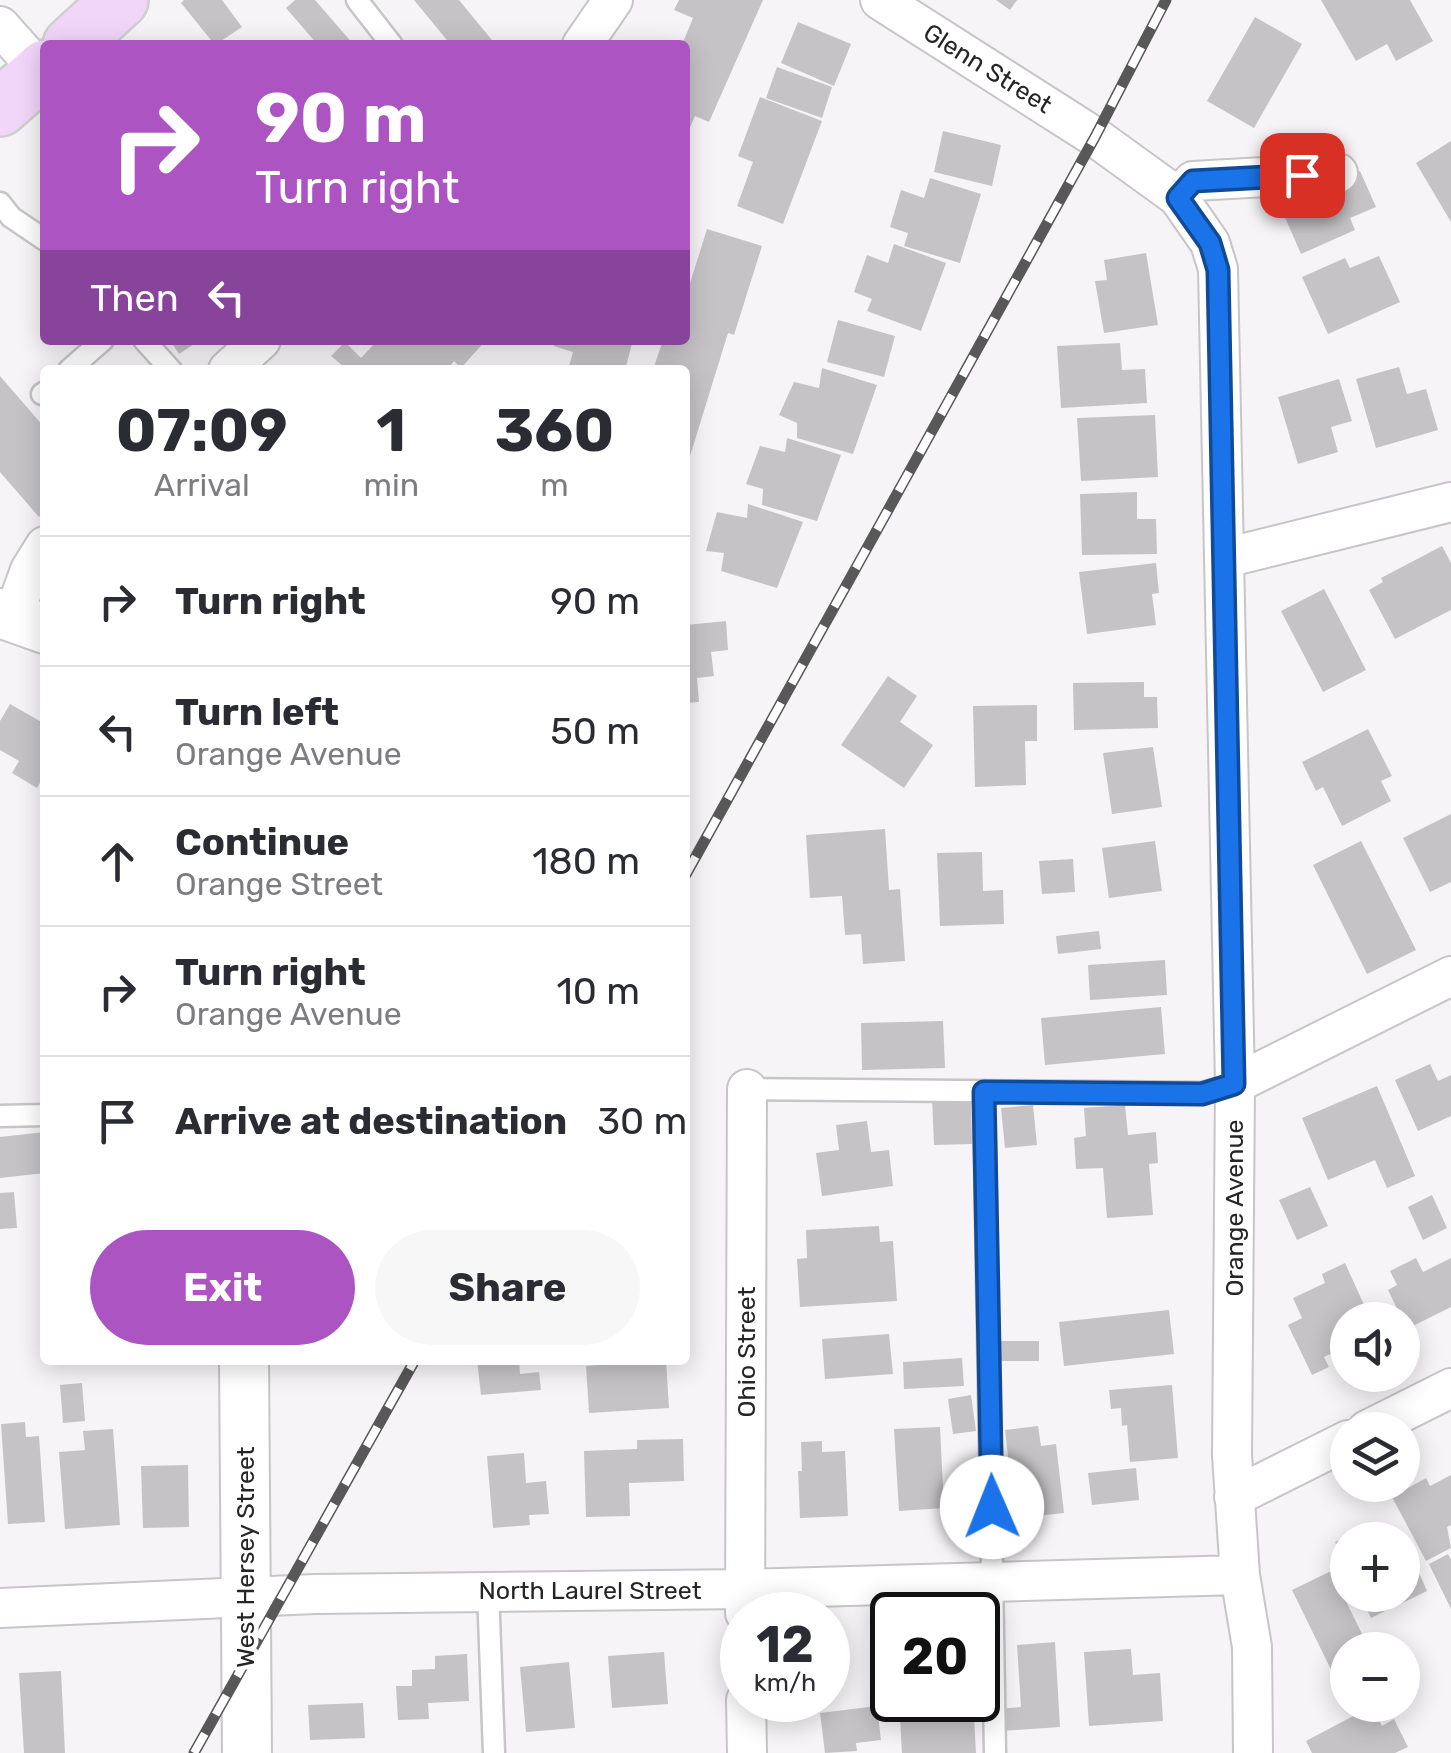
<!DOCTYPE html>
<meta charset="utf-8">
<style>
body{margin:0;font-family:Rubik,sans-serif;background:#f7f7f7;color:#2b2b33;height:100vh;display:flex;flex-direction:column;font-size:38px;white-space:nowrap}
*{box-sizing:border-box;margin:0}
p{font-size:32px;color:#7c7c81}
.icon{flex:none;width:55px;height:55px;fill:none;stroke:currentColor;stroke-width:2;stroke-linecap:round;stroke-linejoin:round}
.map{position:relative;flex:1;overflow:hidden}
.side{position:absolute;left:40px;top:365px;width:650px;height:1000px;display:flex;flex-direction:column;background:#fff;border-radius:10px;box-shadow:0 5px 25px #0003}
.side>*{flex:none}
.hud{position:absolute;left:40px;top:40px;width:650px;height:305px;border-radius:10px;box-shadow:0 5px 25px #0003;background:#ab54c2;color:#fff;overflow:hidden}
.fabs{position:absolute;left:1330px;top:1302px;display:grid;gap:20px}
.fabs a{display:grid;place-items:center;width:90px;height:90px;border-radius:50%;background:#fff;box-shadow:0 5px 25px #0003;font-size:50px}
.speed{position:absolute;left:720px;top:1592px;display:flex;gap:20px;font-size:50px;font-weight:700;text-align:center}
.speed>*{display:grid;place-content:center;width:130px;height:130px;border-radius:50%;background:#fff;box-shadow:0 5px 25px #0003;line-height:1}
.speed small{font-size:25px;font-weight:400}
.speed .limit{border:5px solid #111;border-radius:15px;background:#fff;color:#111}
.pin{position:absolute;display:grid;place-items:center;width:85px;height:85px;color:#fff;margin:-42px;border-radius:20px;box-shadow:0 5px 15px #0006}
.me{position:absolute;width:110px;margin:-55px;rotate:359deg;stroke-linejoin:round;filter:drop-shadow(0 0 8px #0008)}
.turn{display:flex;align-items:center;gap:35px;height:210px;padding:0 50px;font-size:45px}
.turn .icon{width:130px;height:130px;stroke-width:2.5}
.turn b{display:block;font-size:70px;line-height:85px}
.then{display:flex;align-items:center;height:95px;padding:0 50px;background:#0003;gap:20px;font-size:38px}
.eta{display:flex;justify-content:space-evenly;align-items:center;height:170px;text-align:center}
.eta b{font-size:60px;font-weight:700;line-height:70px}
.cta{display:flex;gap:20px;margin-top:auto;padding:20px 50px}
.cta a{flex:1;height:115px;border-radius:60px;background:#ab54c2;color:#fff;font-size:40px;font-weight:700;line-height:115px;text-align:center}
.cta a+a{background:#f7f7f7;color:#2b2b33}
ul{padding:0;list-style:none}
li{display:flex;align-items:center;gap:30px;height:130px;padding:0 50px;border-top:2px solid #e1e1e2}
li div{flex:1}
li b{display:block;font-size:38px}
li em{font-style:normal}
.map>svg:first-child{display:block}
.building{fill:#c5c3c6}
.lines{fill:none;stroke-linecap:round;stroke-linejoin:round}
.service-casing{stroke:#c7c5c8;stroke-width:25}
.minor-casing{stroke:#c7c5c8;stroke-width:42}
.tertiary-casing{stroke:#c7c5c8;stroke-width:52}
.primary-casing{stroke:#cfcfcf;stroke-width:60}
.service{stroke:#fff;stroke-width:20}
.minor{stroke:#fff;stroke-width:38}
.tertiary{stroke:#fff;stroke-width:48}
.primary{stroke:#f1d6f9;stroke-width:55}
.rail-casing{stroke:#595859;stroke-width:11}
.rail{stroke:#fff;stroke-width:8;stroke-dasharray:22;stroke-linecap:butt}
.route-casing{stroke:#114b97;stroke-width:25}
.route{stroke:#1a73e8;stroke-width:18}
.labels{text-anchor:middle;stroke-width:9;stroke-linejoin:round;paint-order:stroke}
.street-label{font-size:25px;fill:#262526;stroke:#fff}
</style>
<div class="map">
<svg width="1451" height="1753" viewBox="0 0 1451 1753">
<rect width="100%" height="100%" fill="#f6f4f7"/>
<path class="building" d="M184,0h38l20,27 -27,18 -34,-42z
M295,0h20l39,45h-36l-32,-37z
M414,0h45l37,45h-45z
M679,0h84l-54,122 -14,-6 -10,23v-94h-3l11,-27 -19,-8z
M996,0h21l-7,10z
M1321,0h89l23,41 -37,20 -9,-17 -31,17z
M1255,17l47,27 -48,84 -47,-27z
M798,22l53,22 -17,42 -53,-23z
M777,67l55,20 -10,31 -56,-20z
M760,97l62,24 -39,103 -46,-18 16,-44 -15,-6z
M943,131l58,14 -9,41 -58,-14z
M1451,141v81l-35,-59z
M1360,171l16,36 -26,11 5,12 -54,24 -21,-48z
M930,178l51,16 -21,69 -56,-17 4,-13 -18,-6 11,-37 23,8z
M707,229l55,17 -28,89 -6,-2 -42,136 -1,-99h-32l10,-30h22v-41z
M894,244l52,19 -25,68 -54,-20 5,-12 -18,-7 13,-37 21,8z
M1146,253l12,72 -54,8 -9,-52 12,-1 -3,-20z
M1379,256l21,46 -72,32 -26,-57 43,-19 5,10z
M838,320l57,16 -11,41 -57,-15z
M170,340h30l-21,14z
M368,340h118l-25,28 -7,-7 -7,9h-108l4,-4 -12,-10 14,-14 16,16 13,-14z
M556,340h77l-8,30h-57l5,-18 -19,-6z
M1120,343l2,27 23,-1 2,34 -86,5 -4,-62z
M1399,367l8,27 19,-5 12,41 -62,18 -20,-69z
M822,368l55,17 -24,69 -56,-16v-15l-18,-8 15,-33 25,6z
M0,376l45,52v84l-6,5 -39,-45z
M1339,379l13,42 -21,6 7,25 -40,12 -20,-67z
M1155,415l3,62 -77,4 -4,-63z
M787,438l54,17 -24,66 -55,-16 1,-16 -17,-5 14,-38 25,6z
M1137,492v27h19l1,35 -75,1 -2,-61z
M748,504l55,18 -26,66 -56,-17 3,-18 -18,-2 11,-39 30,6z
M1442,546l9,17v47l-56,29 -26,-49 14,-8 -2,-4z
M1156,563l3,30 -7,1 4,31 -69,9 -8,-62z
M1324,589l42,81 -43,22 -42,-81z
M726,621l2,29 -17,2 3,24 -17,2 2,24 -14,1 1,-78z
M888,676l29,20 -17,26 33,23 -29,43 -63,-43z
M1144,682v15h13l1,31 -84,2 -1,-47z
M10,704l35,20v50l-8,14 -25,-15 7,-12 -19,-11v-29z
M1037,705v36h-12l1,44 -51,2 -2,-81z
M1368,729l24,47 -11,5 10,20 -49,25 -19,-39 -7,4 -14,-29z
M1153,747l9,60 -50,7 -9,-61z
M1451,814v68l-21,10 -27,-54z
M885,829l4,61 11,-1 5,72 -42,3 -2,-30 -16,1 -3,-39 -32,2 -4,-63z
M1155,841l7,50 -53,7 -7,-50z
M1361,841l55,109 -49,24 -54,-109z
M982,852l1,39 20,-1 1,34 -64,2 -3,-73z
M1073,859l2,33 -33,2 -3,-33z
M1099,931l2,18 -43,5 -2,-18z
M1165,960l2,35 -77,5 -2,-35z
M1161,1007l4,47 -120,11 -4,-47z
M943,1021l2,47 -83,2 -1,-47z
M1430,1064l8,17 13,-6v41l-33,15 -23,-51z
M1377,1086l38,90 -28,12 -12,-28 -47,20 -26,-62z
M971,1097l1,47 -38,1 -2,-47z
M1033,1105l4,40 -32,3 -4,-40z
M1125,1105l3,30 28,-3 2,31 -9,1 4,51 -46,3 -4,-50 -27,1 -2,-31 12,-2 -2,-28z
M867,1121l4,31 18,-2 4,36 -71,10 -6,-43 23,-3 -3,-25z
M45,1132v41l-45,5v-41z
M1310,1187l18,39 -31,14 -18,-40z
M14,1192l3,36 -17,1v-36z
M1432,1195l15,33 -24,12 -15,-33z
M879,1226l1,16 13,-1 4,60 -97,6 -3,-48 10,-1 -1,-28z
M1416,1258l7,14 28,-14v49l-44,22 -19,-39 9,-5 -7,-14z
M1345,1263l26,57h-23v26l-24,11 5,10 -17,8 -24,-50 14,-7 -9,-20 32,-15 -3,-9z
M1169,1310l5,44 -110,12 -5,-44z
M889,1334l4,40 -68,5 -3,-40z
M1000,1341h39v20h-39z
M962,1358l2,28 -60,3 -1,-27z
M477,1360h42l1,14 19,-2 2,18 -60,5z
M666,1360l3,48 -80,5 -3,-47z
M82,1383l3,38 -22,2 -3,-38z
M1172,1385l6,73 -48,4 -3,-37 -5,1 -1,-18 -10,1 -2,-19z
M971,1395l5,36 -23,3 -5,-35z
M25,1422l1,15 13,-1 6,86 -37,2 -7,-100z
M1038,1426l3,20 15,-2 8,69 -49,5 -10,-88z
M940,1427l4,81 -45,3 -5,-82z
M113,1429l7,96 -55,4 -6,-77 26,-2 -2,-19z
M683,1439l1,42 -55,2 1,33 -44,1 -2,-66 53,-2v-9z
M822,1441v11l23,-1 3,65 -48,2 -2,-47h4l-1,-29z
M524,1453l2,30 20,-2 3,33 -20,1 1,10 -37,3 -6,-72z
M188,1465l1,62 -46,1 -2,-62z
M1136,1468l3,32 -47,5 -4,-32z
M1451,1475v50l-4,2 4,21 -25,13 -34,-64 34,-19 4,8z
M1363,1529l5,10 14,-7 4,8h-38v28l-13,-26z
M1410,1553l17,38 -56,27 -11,-23h42v-38z
M1448,1554l3,6v49l-22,-45z
M1331,1571l39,79h-22v32l-9,4 -47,-96z
M1055,1642l5,85 -59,4 -1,-22 21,-2 -4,-62z
M1131,1649l2,26 27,-2 3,48 -74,5 -5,-74z
M664,1652l4,52 -56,4 -4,-52z
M467,1654l2,47 -41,2 1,16 -31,1 -2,-34h16v-16l23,-1v-13z
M569,1662l6,66 -49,4 -6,-65z
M61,1671l4,82h-41l-5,-80z
M899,1700h53l1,19 21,-1 2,35h-74z
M363,1703l2,35 -55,2 -2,-35z
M877,1706l4,34 -25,3 1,8 -32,2 -5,-40z
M1372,1706l10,20 12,-7 14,28 -13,6h-83l-6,-12z"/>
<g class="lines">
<defs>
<path id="service" d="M357,0l35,45
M0,203l11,14 34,23
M144,340l27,30
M69,370l34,-30
M42,394l3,-2
M747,1089l455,4 33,-9
M984,1091l11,662
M0,1116l45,-1
M488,1590l6,163"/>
<path id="minor" d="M880,0l215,137 83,60 32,46 8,26 17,815 -3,371 8,120 12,72 1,106
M0,26l41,46
M582,45l31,-45
M1178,197l15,-16 145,-8
M228,370l33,-30
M1225,558l226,-56
M13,617l17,-47 15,-24
M1235,1084l216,-108
M1367,1430l84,-42
M1234,1497l114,-57
M0,1608l315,-14 430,-5 495,-14
M745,1613l2,-524
M746,1700l1,53"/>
<path id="tertiary" d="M0,613l45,16
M244,1360l3,393"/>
<path id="primary" d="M71,45l49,-45
M0,108l45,-40"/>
</defs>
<use href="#service" class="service-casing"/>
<use href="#minor" class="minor-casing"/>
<use href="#tertiary" class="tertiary-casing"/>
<use href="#primary" class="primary-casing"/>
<use href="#service" class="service"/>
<use href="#minor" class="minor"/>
<use href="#tertiary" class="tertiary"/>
<use href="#primary" class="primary"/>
<defs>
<path id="rail" d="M685,876l410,-739 71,-137
M194,1753l221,-393"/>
</defs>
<use href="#rail" class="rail-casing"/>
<use href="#rail" class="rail"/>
</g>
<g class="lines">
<defs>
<path id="route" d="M992,1507l-8,-415 218,2 32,-10 -16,-814 -8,-27 -32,-45 15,-17 109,-6"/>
</defs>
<use href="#route" class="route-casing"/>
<use href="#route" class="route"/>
</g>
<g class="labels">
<g class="street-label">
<text transform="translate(988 68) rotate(32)" y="9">Glenn Street</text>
<text transform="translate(1234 1208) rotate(-90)" y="9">Orange Avenue</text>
<text transform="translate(746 1352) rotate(-90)" y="9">Ohio Street</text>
<text transform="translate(245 1557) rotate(-90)" y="9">West Hersey Street</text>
<text x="590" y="1599">North Laurel Street</text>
</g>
</g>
</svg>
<div class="fabs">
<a><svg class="icon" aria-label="sound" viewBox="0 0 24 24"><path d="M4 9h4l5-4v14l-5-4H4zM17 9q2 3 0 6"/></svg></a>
<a><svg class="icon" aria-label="layers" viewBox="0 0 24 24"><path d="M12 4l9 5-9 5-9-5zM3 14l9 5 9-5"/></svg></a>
<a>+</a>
<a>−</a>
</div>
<div class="speed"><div>12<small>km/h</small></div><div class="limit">20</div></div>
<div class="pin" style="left:1302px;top:175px;background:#d93025"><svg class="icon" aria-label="arrive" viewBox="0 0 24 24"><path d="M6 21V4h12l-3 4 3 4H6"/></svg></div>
<svg class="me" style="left:992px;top:1507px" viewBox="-20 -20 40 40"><circle r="19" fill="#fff"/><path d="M0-13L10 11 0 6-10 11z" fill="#1a73e8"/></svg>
<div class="hud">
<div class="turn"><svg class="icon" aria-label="right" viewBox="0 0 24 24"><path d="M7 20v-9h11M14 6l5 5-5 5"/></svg><div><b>90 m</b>Turn right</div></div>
<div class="then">Then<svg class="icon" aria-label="left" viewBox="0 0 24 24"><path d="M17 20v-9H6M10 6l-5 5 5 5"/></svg></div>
</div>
<section class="side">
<div class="eta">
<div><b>07:09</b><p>Arrival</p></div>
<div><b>1</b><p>min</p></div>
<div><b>360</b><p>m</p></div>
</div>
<ul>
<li><svg class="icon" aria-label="right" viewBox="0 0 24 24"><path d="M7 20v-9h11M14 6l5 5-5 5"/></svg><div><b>Turn right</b></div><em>90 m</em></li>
<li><svg class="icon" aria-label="left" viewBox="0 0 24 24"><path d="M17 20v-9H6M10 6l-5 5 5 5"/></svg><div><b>Turn left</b><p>Orange Avenue</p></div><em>50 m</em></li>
<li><svg class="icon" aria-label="ahead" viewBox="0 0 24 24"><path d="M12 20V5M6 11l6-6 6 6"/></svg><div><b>Continue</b><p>Orange Street</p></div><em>180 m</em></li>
<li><svg class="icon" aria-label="right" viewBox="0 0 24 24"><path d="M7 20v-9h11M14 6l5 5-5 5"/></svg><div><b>Turn right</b><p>Orange Avenue</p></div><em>10 m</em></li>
<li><svg class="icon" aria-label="arrive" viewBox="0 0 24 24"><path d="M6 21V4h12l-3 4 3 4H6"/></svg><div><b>Arrive at destination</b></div><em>30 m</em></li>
</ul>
<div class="cta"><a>Exit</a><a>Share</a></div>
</section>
</div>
